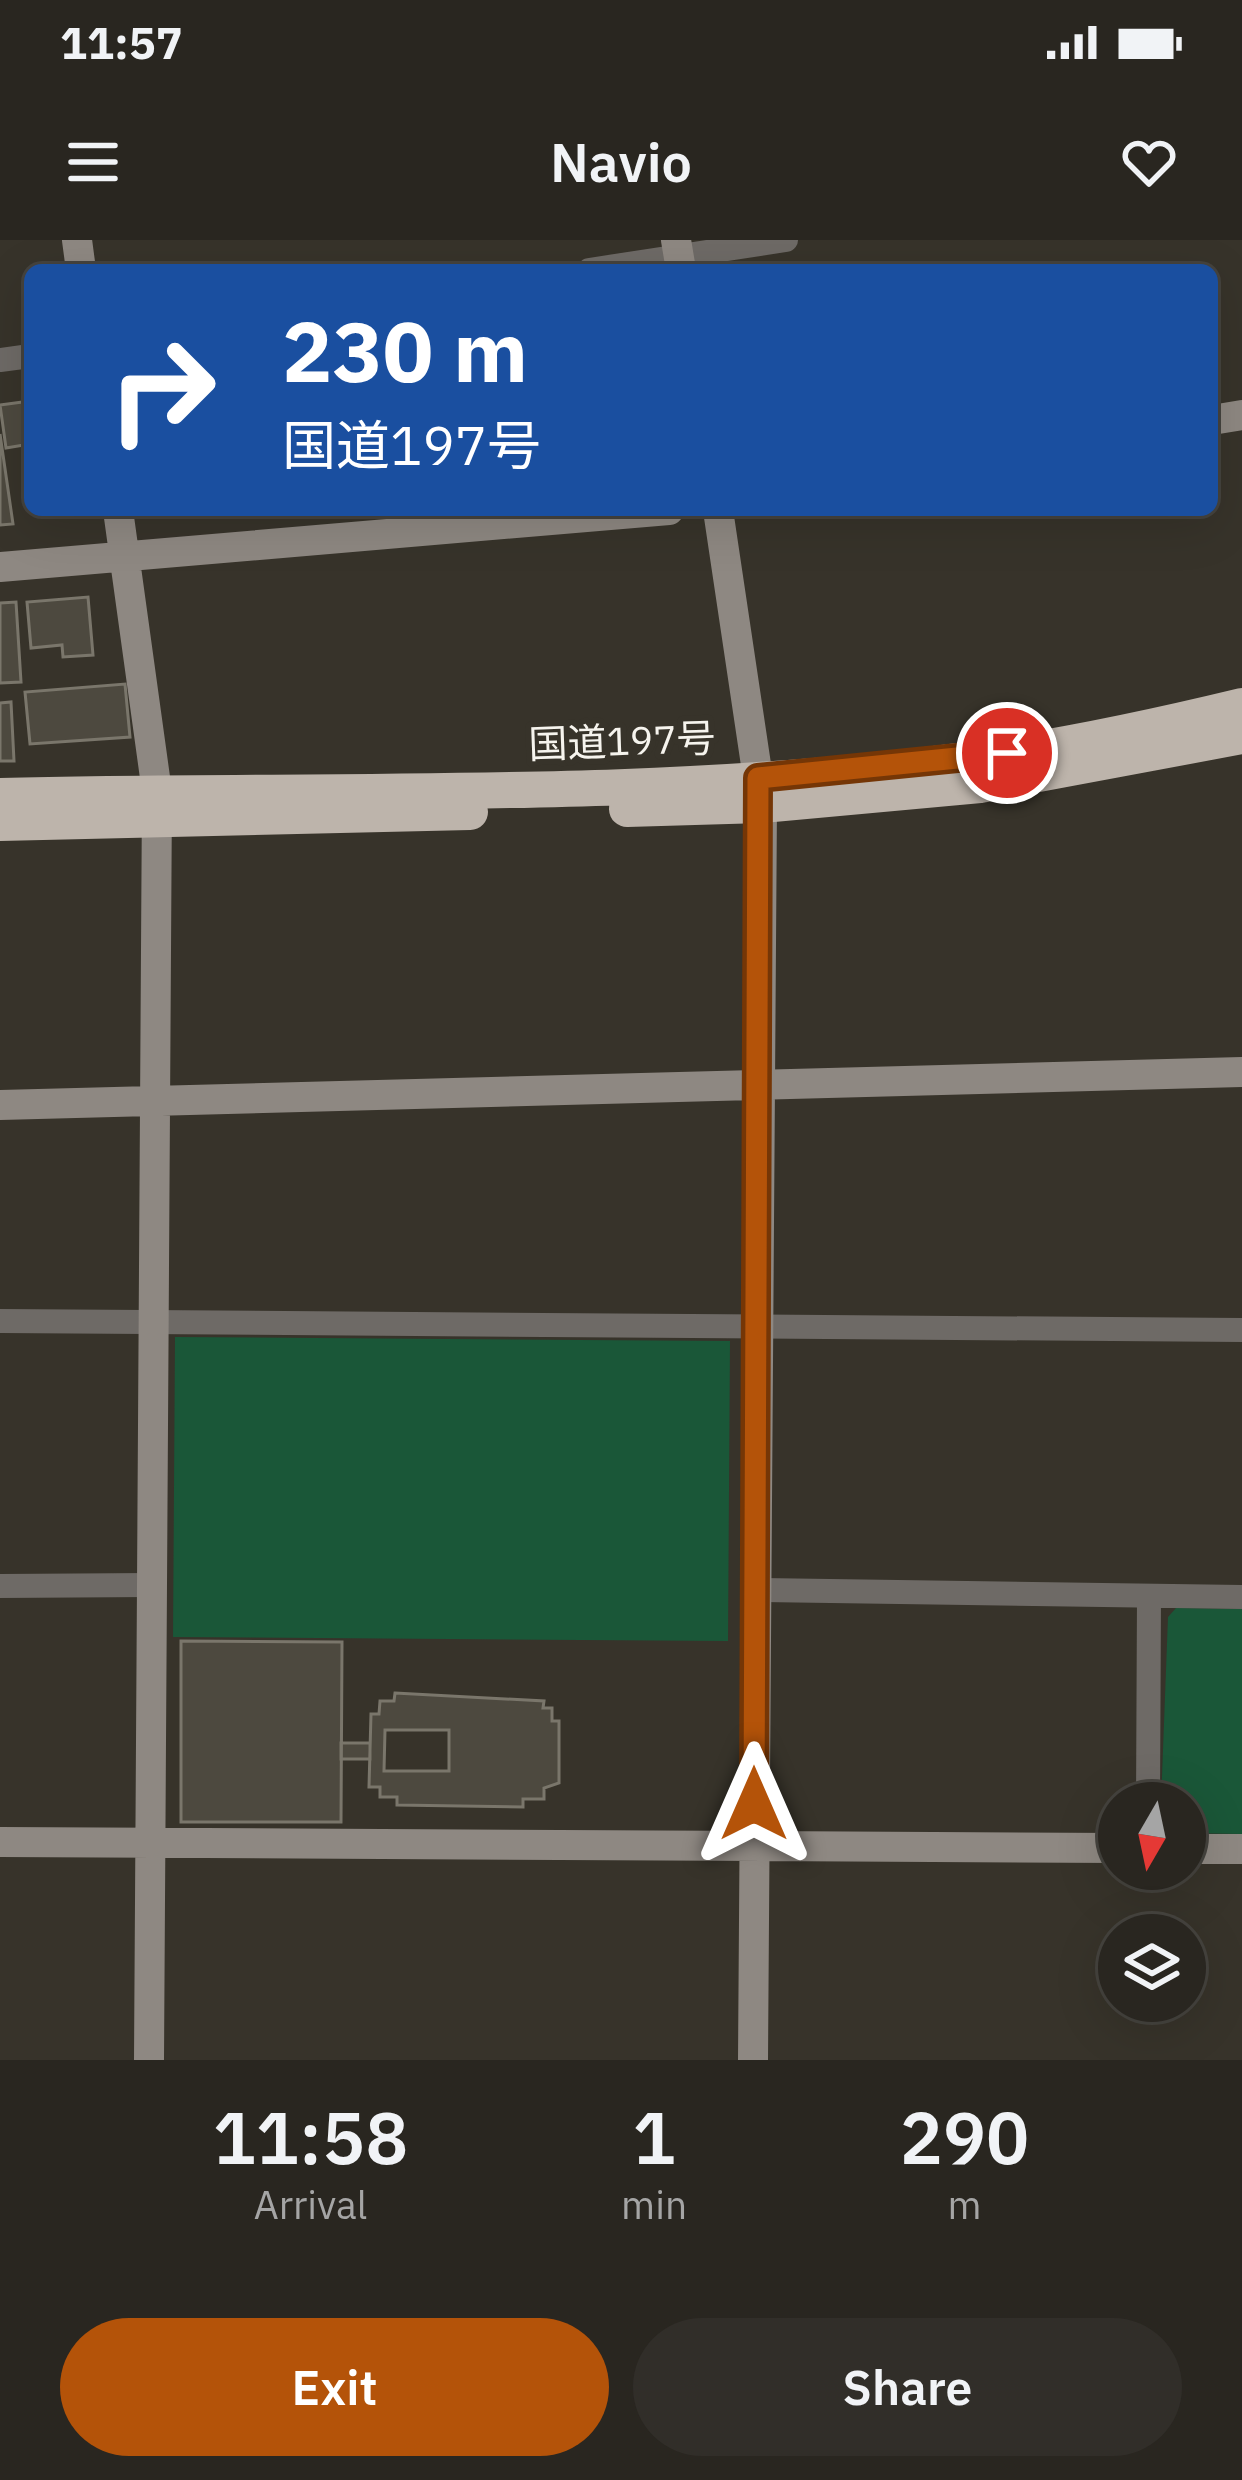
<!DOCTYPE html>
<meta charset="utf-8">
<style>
body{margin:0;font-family:"IBM Plex Sans","Noto Sans JP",sans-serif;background:#312e29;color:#f1f3f6;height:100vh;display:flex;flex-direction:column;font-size:45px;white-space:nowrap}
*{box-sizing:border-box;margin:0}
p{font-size:39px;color:#a5a5a5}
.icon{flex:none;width:66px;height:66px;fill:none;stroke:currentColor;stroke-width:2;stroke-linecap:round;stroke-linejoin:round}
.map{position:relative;height:1820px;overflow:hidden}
.details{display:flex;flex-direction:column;background:#292620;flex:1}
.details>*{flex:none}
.banner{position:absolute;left:24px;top:24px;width:1194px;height:252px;border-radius:18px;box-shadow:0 12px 48px #0002,0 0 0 3px #45433e;background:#1a4fa0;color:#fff;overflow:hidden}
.needle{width:78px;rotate:189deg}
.buttons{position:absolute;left:1098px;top:1542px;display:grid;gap:24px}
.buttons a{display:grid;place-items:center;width:108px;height:108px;border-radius:50%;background:#292620;box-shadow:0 12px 48px #0002,0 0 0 3px #45433e;font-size:60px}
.pin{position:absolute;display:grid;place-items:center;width:102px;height:102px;color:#fff;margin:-51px;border:6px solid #fff;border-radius:50%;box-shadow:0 3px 12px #0007}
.me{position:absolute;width:132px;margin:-66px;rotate:0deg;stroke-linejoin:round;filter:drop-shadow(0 0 9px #0008)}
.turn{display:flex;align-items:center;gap:42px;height:252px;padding:0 60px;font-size:54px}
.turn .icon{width:156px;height:156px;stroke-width:2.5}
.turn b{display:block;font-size:84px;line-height:102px}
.eta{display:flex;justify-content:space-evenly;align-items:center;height:204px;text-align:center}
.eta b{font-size:72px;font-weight:600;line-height:84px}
.button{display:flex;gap:24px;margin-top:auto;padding:24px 60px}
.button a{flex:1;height:138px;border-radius:72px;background:#b45309;color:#fff;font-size:48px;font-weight:600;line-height:138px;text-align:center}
.button a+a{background:#312e29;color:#f1f3f6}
.status{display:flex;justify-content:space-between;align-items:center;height:84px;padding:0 60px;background:#292620;direction:ltr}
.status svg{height:33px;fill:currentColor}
header{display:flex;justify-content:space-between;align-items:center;height:156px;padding:0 60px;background:#292620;font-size:54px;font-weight:600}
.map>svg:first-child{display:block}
.green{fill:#1a5738}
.building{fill:#4d493f;stroke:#7a766b;stroke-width:3;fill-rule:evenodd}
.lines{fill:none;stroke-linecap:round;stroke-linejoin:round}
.street{stroke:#6e6a66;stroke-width:24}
.secondary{stroke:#8e8882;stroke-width:30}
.highway{stroke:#bdb4ab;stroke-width:36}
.route-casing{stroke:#753606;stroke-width:30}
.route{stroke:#b45309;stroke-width:21}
.labels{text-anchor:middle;stroke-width:12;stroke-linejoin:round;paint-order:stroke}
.street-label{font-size:39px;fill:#f6f4ee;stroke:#37332a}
</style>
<div class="status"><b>11:57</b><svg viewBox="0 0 49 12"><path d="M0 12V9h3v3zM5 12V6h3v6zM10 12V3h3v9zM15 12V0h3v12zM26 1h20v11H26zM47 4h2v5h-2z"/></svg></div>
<header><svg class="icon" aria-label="menu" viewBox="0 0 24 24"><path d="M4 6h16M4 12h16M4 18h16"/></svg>Navio<svg class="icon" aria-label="heart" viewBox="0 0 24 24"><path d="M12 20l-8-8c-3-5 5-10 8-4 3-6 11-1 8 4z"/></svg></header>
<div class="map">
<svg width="1242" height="1820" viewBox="0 0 1242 1820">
<rect width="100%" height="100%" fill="#37332a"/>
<path class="green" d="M175,1097l555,4 -2,300 -555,-4z
M1176,1368l66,1v225l-57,-1v-30h-24l7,-186z"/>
<path class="building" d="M30,161v43l-24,4 -6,-43z
M0,194l13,90 -13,1z
M88,357l5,58 -30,2 -1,-12 -31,3 -4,-46z
M16,362l5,80 -21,1v-80z
M125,444l5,53 -100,7 -5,-52z
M11,462l3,59h-14v-58z
M181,1401l161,1 -1,180h-160z
M395,1453l149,8 -1,7h9v13h7v62l-15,5v11h-21v8l-126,-2v-8h-17v-10h-11l2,-73h8l1,-13h14zM385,1490h64v41h-65z
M341,1503h29v16h-29z"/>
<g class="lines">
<path class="street" d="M589,30l197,-30
M0,120l30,-4
M0,1081l1242,9
M0,1346l151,-1
M756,1350l486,7
M1148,1563l1,-207"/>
<path class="secondary" d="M77,0l4,30
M676,0l5,30
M1212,180l30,-5
M118,270l39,282 -8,1268
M718,270l44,295 -9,1255
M0,327l669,-57
M0,865l1242,-33
M0,1602l1119,6
M1185,1609h57"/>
<path class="highway" d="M0,556c320,-8 646,6 965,-36 93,-12 186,-32 277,-54
M627,569l135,-4 218,-20 262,-49
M0,583l470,-11"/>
</g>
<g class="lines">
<defs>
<path id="route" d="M754,1564l4,-1026 249,-25"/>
</defs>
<use href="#route" class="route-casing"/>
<use href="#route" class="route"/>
</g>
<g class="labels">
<g class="street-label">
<text transform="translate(622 501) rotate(-2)" y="14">国道197号</text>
</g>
</g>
</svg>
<div class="buttons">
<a><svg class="needle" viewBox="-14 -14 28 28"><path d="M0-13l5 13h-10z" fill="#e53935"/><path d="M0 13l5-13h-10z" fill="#a5a5a5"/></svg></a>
<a><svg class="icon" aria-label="layers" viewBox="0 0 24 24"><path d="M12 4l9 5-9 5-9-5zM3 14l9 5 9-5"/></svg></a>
</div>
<div class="pin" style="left:1007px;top:513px;background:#d93025"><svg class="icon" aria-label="arrive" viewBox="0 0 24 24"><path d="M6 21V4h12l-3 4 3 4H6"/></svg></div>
<svg class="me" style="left:754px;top:1564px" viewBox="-20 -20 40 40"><path d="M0-17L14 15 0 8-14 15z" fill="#b45309" stroke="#fff" stroke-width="4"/></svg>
<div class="banner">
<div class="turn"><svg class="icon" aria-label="right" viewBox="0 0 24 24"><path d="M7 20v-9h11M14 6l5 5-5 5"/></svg><div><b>230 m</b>国道197号</div></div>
</div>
</div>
<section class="details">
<div class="eta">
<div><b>11:58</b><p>Arrival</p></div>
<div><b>1</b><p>min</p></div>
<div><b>290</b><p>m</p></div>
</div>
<div class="button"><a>Exit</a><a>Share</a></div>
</section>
